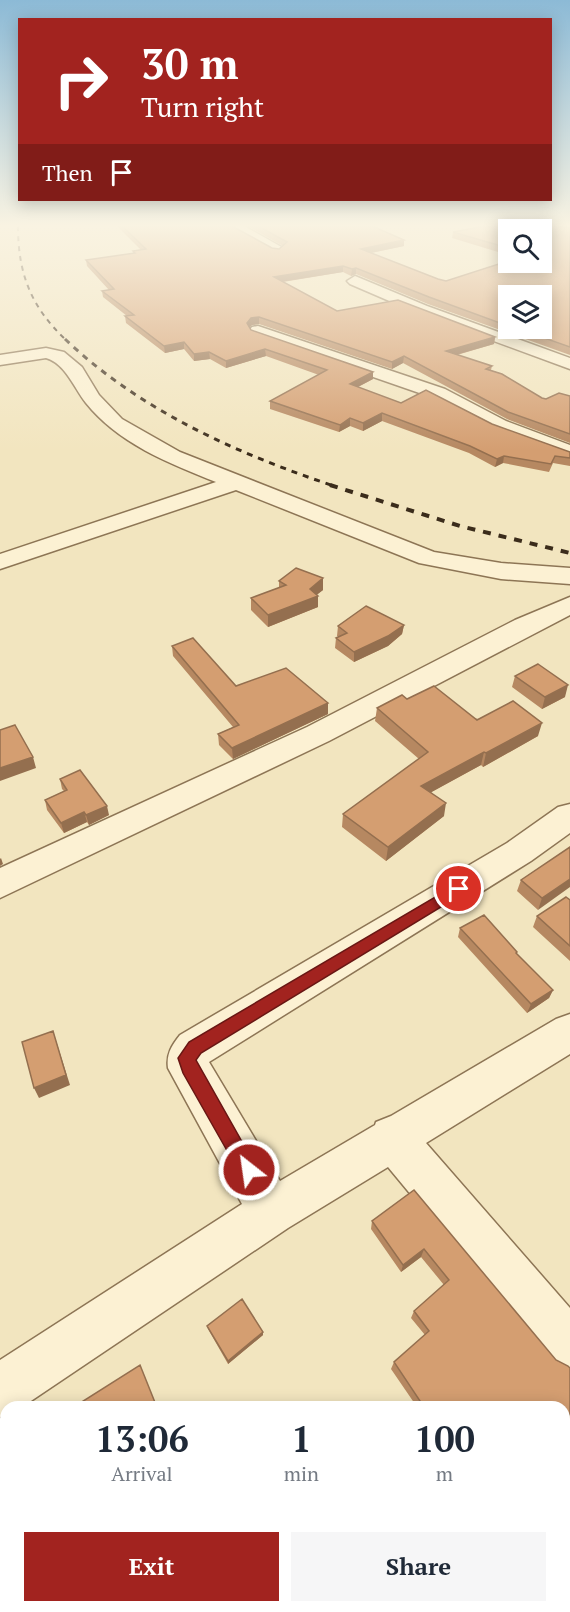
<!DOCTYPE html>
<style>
body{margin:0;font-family:"PT Serif",serif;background:#f6f6f7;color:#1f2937;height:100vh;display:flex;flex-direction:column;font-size:22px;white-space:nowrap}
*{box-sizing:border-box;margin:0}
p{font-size:20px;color:#747a83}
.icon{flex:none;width:33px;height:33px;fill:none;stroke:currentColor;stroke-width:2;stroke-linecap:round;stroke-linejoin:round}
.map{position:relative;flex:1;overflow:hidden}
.drawer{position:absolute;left:0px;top:1401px;width:570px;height:212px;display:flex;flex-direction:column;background:#fff;border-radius:18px 18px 0 0;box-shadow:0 3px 15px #0003}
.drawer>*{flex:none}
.hud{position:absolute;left:18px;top:18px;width:534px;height:183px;border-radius:0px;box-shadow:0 3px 15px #0003;background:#a2231f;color:#fff;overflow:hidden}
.controls{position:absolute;left:498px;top:219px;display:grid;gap:12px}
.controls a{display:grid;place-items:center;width:54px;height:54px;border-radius:0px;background:#fff;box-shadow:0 3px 15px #0003;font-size:30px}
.pin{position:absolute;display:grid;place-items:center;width:51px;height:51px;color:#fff;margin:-26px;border:3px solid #fff;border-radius:50%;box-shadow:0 2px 6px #0007}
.me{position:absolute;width:66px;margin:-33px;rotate:330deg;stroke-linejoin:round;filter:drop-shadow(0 0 4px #0008)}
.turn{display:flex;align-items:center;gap:21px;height:126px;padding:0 24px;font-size:27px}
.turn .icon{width:78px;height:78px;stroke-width:2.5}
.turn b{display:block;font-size:42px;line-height:51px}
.then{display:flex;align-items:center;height:57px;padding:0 24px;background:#0003;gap:12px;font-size:22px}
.eta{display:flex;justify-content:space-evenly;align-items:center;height:102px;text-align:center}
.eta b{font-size:36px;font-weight:700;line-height:42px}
.primary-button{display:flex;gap:12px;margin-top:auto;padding:12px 24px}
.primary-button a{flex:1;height:69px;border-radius:0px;background:#a2231f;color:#fff;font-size:24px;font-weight:700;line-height:69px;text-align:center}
.primary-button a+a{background:#f6f6f7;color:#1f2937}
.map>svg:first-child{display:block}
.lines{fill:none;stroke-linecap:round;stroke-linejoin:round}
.minor-casing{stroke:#8d7555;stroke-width:3}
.minor{fill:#fcf1d3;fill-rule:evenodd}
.rail-far2{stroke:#3b2c1b;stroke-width:2;stroke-dasharray:5 5;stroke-linecap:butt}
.rail-far1{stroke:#3b2c1b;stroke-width:3;stroke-dasharray:6 6;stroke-linecap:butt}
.rail{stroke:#3b2c1b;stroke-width:4;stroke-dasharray:8 8;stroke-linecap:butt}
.wall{fill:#b68861;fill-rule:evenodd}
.shaded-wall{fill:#946f4f}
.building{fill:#d49e71;stroke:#946f4f;stroke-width:1.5}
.route{fill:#a2231f;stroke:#691714;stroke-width:1.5}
</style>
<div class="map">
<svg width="570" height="1612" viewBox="0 0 570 1612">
<rect width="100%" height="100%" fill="#f2e5bf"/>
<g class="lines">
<defs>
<path id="minor" d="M227,226h17l41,23 -7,4 -5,-1z
M355,276l72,30 143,52v11l-155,-57 -65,-28 -3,-3z
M258,326l187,63 61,32 64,24v13l-78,-29 -61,-32 -179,-62 -3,-4 3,-4z
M46,348l18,4 18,15 17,28 23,24 58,33 254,100 67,11 69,5v16l-69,-5 -82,-16 -183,-73 -236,79v-15l216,-72c-48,-19 -98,-39 -130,-79 -12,-15 -20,-39 -40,-45l-46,7v-10z
M570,597v18l-241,126 -329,157v-30l307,-141 208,-107z
M570,804v29l-39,28 -322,201 71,119 95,-56 1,-3 15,-6 165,-97 14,-5v40l-144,89 144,165v65l-18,-8 -164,-198 -100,61 -266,179h-16v8l-6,2v-57l242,-156 -74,-136c-2,-14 4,-23 12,-33l327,-192 51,-36z"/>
</defs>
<use href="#minor" class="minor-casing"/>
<use href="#minor" class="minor"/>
<path class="rail-far2" d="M18,226c0,48 13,81 48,114"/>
<path class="rail-far1" d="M65,339c74,71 173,115 269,147"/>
<path class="rail" d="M330,485l130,41 110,27"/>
</g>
<path class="wall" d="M117,226h115l40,22 7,1 4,-3 -35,-20h124l32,14v6l-33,7 67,26 8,2 62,-20v1h34v-32h-34v25l-56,-17 1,-6 32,-6h77l8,2v127l-142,-51 -72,-30 -5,2 -8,-4 -60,10 54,29 61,-11 97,37 -1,7 -37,11 35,11 -1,4 11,4 40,24 4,1 13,-6 11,3v47l-63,-24 -104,-56 -11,6 -133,-45 -7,1 -3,2 2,3 122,42v7l-15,8 43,16 25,-13 66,34 78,28v14l-17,-3 -4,9 -46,-9 -8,4 -26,-14 -87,-32 -19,10 -13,-5 -11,6 -69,-23v-8l49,-26 -53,-19 -40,12 -16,-9 -16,2 -10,-12 -19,4 -39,-30 -1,-7h2l-24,-19 -1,-6 7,-1 -22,-24 -1,-6 48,-7 -1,-2 8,-1zM508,296h34v32h-34z
M279,581l44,9 -6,4 1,13 -50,20 -17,-17v-12l28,-10z
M404,625l-2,9 -14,12 -34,16 -19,-14 1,-10 3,-1 -2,-1 1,-10z
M172,646l64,40 92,28 -95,45 -14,-14 -1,-11 15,-7 -60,-71z
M515,676l50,21 -23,12 -30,-22z
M407,699l131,37 -55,31 -2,-2 -50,27 13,24 -58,45 -44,-34 1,-13 76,-55 -44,-38 2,-13z
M60,779l49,36 -20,10 -2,-3 -23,11 -17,-23 -2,-10 19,-9 -2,-2z
M570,847l-32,63 -21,-19 4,-11z
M570,900v61l-37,-34 4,-11z
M460,928l57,24v2l36,36 -4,8 -22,15 -69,-76z
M414,1190l150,217h-147l-26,-38 3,-7 31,-27 -14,-17 3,-7 30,-26 -23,-28 -20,15 -30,-43 1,-8z
M207,1326l56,6v3l-35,29 -20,-35z"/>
<path class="shaded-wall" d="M404,240v6l-43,9v-6z
M343,266v6l-69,11v-6z
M356,268v6l-5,2 1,-7z
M259,317v7l-7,1 -5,5v-7l4,-5z
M495,337l-1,7 -49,14 1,-7z
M184,342v7l-19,4 -1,-7z
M265,349l1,7 -40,12v-7z
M209,352l1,7 -16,2v-7z
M404,356l-1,7 -11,6v-7z
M373,372v7l-23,12v-7z
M382,413v8l-19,10v-8z
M350,418v8l-11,6 1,-7z
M504,456l-1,7 -8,4 2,-8z
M323,578v12l-10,8 5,-2v11l-50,20v-12l42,-26z
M404,625l-2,9 -14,12 -34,16v-10z
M568,685l-3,12 -23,12 3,-12z
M328,703v11l-95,45 -1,-11z
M542,723l-4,13 -55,31 3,-14z
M484,752l-3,13 -62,34 2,-13z
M33,757l3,11 -36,13v-13z
M446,803l-2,13 -58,45 2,-14z
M107,806l2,9 -20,10 -3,-10z
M84,812l3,10 -23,11 -3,-10z
M1,858l2,6 -3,2v-7z
M570,879v8l-32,23 4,-12z
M553,990l-4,8 -22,15 4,-9z
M53,1031l17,54 -31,13 -5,-10z
M424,1249l-3,8 -20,15 2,-7z
M263,1332v3l-35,29v-3z"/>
<path class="building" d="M122,226h110l40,22 7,1 8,-7 -29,-16h114l32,14 -43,9 77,30 8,2 62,-20v1h34v-32h-34v18l-55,-16 32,-6h77l8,2v119l-54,-19h26v-32h-34v30l-79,-29 -73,-29 -4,1 -9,-3 -69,11 63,34 61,-11 97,37 -49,14 46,15 -6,3 16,5 40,24 4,1 13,-6 11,3v38l-62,-22 -104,-56 -12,6 -133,-45 -8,1 -4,5 4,7 122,42 -23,12 51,19 25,-13 66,34 78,28v6l-15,-2 -4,8 -47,-8 -7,3 -27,-13 -88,-33 -19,10 -13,-5 -10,7 -70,-24 57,-31 -62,-21 -39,12 -17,-9 -15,2 -10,-12 -20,4 -39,-30 9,-1 -32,-24 12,-2 -28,-29 49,-7 -2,-2 13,-2z
M296,568l27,10 -13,11 8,7 -50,19 -17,-17 35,-13 -7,-4z
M366,606l38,19 -16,11 -34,16 -18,-14 11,-5 -9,-7z
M193,638l43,48 50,-18 42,35 -96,45 -14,-14 21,-9 -67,-79z
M538,664l30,21 -23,12 -30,-21z
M434,686l43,34 36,-19 29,22 -56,30 -2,-1 -63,34 25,17 -58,44 -45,-33 85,-62 -51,-44 25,-13 5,4z
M15,725l18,32 -33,11v-38z
M80,770l27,36 -21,9 -2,-3 -23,11 -16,-23 22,-10 -7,-11z
M570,847v32l-28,19 -21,-18z
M566,897l4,3v46l-33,-30z
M484,915l33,37 -1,1 37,37 -22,14 -71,-76z
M53,1031l13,44 -32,13 -12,-46z
M414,1190l142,170 12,6 2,2v46l-6,6v-13h-140l-30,-45 35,-31 -15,-20 35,-31 -25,-31 -21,16 -31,-44z
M242,1299l21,33 -35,29 -21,-35z
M140,1365l16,40 -3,2h-71l-2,-4z
M125,1606h147l3,6h-148z
M287,1606h56l3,6h-32l-1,-2 -2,2h-29z"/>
<linearGradient id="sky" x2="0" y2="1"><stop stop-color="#8cbad6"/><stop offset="0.5" stop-color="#f9f3e2"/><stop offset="1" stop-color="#f9f3e2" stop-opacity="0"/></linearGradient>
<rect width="570" height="451" fill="url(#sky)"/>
<path class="route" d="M459,883l5,2 2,4 -2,4 -263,160 -5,7 62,110 -3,7 -6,3 -7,-3 -59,-104 -5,-15 11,-16z"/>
</svg>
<div class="controls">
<a><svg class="icon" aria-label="search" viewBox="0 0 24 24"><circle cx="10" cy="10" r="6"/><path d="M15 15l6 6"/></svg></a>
<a><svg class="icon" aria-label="layers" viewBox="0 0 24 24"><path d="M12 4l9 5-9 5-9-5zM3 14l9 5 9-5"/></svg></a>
</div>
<div class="pin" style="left:459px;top:889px;background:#d93025"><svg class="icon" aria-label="arrive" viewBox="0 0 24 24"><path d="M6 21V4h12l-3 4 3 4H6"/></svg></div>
<svg class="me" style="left:249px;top:1170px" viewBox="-20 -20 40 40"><circle r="17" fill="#a2231f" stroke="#fff" stroke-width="3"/><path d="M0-11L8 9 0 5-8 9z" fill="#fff"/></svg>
<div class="hud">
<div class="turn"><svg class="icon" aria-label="right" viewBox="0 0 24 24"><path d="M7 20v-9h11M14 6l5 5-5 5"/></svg><div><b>30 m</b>Turn right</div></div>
<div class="then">Then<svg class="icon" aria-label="arrive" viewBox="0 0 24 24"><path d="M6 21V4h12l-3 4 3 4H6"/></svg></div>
</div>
<section class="drawer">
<div class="eta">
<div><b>13:06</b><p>Arrival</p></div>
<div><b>1</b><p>min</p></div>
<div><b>100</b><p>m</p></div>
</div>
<div class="primary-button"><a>Exit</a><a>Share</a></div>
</section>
</div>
